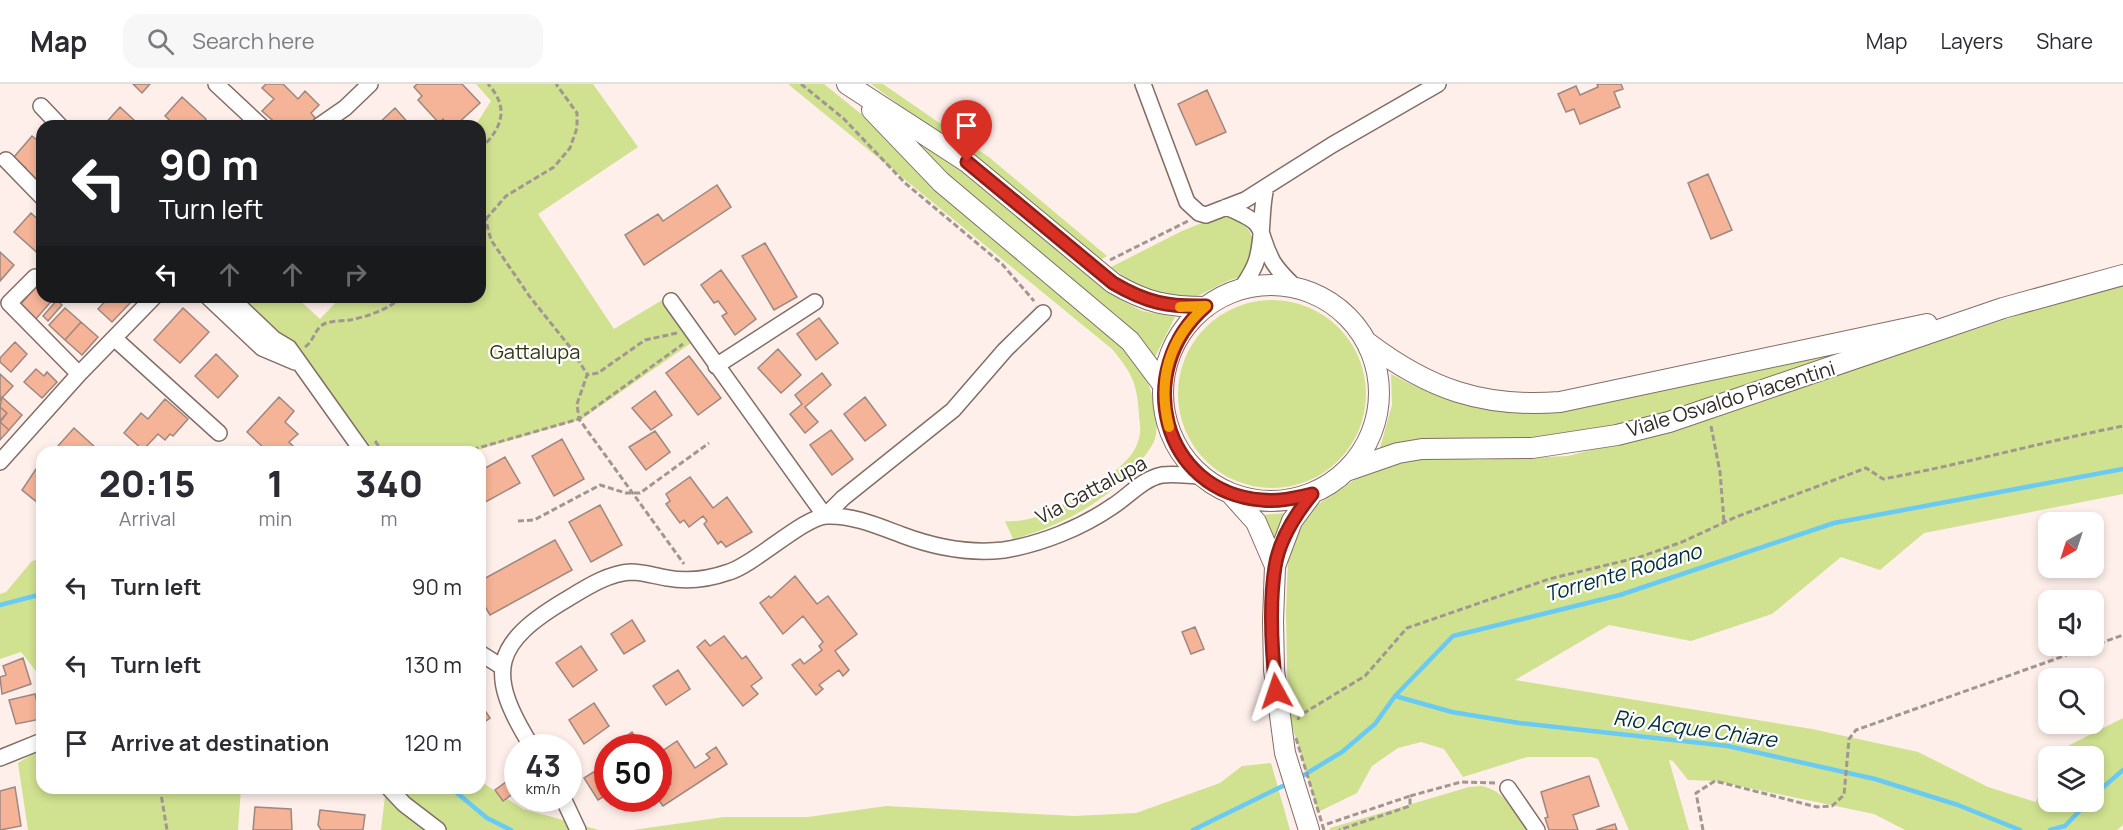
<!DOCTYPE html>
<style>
body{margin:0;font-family:Manrope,sans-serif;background:#f7f7f7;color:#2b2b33;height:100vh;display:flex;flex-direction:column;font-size:22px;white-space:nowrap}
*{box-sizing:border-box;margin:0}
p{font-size:20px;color:#7c7c81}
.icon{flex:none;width:33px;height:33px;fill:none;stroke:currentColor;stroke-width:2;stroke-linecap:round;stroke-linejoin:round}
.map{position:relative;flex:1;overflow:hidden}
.side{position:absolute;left:36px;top:362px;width:450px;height:348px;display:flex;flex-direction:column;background:#fff;border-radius:18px;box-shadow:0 3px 9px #0003}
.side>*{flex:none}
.top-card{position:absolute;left:36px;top:36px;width:450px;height:183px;border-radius:18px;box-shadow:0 3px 9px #0003;background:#202124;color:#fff;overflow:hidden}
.needle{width:39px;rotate:219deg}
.fabs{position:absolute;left:2038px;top:428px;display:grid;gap:12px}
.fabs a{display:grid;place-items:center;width:66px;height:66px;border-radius:12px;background:#fff;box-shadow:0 3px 9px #0003;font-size:30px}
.speed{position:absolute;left:504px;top:650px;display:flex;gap:12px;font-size:30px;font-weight:700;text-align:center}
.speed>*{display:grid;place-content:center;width:78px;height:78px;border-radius:50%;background:#fff;box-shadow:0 3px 9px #0003;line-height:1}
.speed small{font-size:15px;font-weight:400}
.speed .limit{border:9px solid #d22;background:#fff;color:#111}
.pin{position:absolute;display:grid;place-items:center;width:51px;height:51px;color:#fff;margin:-62px -26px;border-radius:50% 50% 50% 0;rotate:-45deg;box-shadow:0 0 6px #0007}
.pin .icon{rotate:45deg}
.me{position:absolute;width:66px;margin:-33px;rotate:355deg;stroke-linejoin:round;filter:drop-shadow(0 0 4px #0008)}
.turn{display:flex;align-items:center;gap:21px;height:126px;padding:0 24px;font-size:27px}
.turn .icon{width:78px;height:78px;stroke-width:2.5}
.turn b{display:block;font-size:42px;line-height:51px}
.lanes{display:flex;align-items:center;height:57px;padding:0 24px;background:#0003;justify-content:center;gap:30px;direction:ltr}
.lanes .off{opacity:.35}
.eta{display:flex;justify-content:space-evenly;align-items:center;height:102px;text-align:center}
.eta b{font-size:36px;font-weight:800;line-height:42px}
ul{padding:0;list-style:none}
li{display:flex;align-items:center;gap:18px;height:78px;padding:0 24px}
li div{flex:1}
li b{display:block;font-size:22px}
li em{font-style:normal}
header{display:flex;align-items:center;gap:36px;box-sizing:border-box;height:84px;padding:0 30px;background:#fff;border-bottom:2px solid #e1e1e2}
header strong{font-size:28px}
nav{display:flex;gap:33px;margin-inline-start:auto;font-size:21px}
.search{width:420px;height:54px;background:#f7f7f7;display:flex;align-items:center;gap:15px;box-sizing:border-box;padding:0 21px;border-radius:18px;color:#7c7c81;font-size:22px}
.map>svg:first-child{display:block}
.green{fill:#d0e190}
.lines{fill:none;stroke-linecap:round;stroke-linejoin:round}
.stream{stroke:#69caf4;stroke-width:4.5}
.building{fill:#f5b397;stroke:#9d877f;stroke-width:1.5}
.minor-casing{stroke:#836e66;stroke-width:18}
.major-casing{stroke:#836e66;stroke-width:22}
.path{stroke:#a19691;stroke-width:3;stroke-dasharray:6 3;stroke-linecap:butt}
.minor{stroke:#fff;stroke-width:15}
.major{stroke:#fff;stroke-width:20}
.path-bridge{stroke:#a19691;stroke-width:3;stroke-dasharray:6 3;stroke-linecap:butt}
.route-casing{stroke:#8d1f18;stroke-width:15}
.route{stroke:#d93025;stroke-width:10}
.slow{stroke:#f59e0b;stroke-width:10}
.labels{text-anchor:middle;stroke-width:4.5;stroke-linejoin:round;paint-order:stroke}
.park-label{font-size:20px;fill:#2f3612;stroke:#fff}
.street-label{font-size:20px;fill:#322a26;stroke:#fff}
.water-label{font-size:21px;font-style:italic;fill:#002e3f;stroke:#fff}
</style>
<header>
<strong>Map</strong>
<div class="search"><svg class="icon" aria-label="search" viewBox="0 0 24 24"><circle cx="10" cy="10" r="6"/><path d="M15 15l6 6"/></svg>Search here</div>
<nav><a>Map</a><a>Layers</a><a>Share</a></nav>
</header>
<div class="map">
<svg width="2123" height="746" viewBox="0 0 2123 746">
<rect width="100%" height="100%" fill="#feefea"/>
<path class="green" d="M476,0h117l45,63 -100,67 76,115 50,-30 30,42 -112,78 -108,32h-100l-77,-103 -56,-51h55l24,22 21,-22h139v-171h-5l16,-25z
M788,0h36l47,38 263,234c14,21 25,51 22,78 -1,10 -10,20 -16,28 -32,39 -78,64 -127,77l-8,-18c29,2 53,-13 76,-28 22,-14 56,-31 59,-60 1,-6 -1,-13 -1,-19 -2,-31 -7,-41 -27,-65z
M871,0h12l107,74 117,98 -10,6 -119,-99z
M914,57c26,2 175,134 207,159l21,11 33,6 -20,40 -36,-40 -168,-136z
M1224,130c35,11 36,37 16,63 -16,4 -29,13 -43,19 -30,11 -64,-12 -86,-29l71,-36z
M2123,202v208l-199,39 -44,37 -39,-13 -69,57 -81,27 -82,-16 -94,55 297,49 106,23 70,35 48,15 13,-35v34h45v-45h-41l1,-3 69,-35v107l-6,5h-212l-31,-16 -159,-33 -27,-1 -15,-19 -4,-1 20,70h-60l-31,-71 -7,-2h-64l-64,20 -19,-28 -23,-7 -23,6 -26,18 -15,27 -39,19 -30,-100 -2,-99 2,-56 8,-28 18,-22 42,-28 28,-13 47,-10 46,4 91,-4 146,-39 319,-107z
M1178 310a94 94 0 1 1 188 0a94 94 0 1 1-188 0Z
M1860,263l-170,61 -69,18 -102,15 -84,-3 -55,10 12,-43 -1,-31c57,31 103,41 168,37z
M1286,429l-11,25 -14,-23z
M42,474v121l-21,-27 -21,7v-65l6,-2 26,-31z
M42,664v40h199l-3,42h-210l-10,-67z
M1271,679l19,67h-657l91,-13h84l78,-11 189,10 61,-3 84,-30 22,-17z
M480,697l43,28 76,21h-218l5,-42h94z
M1482,702c24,6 33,25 47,44h-199v-2l139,-41z"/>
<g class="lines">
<path class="stream" d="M0,521l42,-11
M1395,612l57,16 67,11 209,23 147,33 83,26 62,25
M1299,694l43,-26 33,-28 20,-28 58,-60 167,-41 214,-72 289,-54
M451,704l36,30 24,12
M2094,711l29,-25
M1193,746l96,-47
M2050,746l15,-4 24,-25"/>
</g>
<path class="building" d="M133,0h17l-8,9z
M266,0h17l15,15 7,-8 14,14 -8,8 6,7 -5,6h-33l-17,-15 12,-12 -12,-11z
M417,0h45l18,19 -25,23h-5l-7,-7 -4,4 -21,-23 4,-4 -8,-9z
M1597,0h24l2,5 -9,3 6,15 -40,17 -6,-15 -8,3 -8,-18 18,-8 4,9 18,-8z
M1207,6l19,42 -30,13 -18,-41z
M182,13l24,22 -6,7h-24l-11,-10z
M120,23l15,14 -5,5h-27z
M395,24l16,18h-35z
M32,52l10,8 -3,3 3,2v37l-18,-15 2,-3 -12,-11z
M1708,90l24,56 -21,9 -23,-56z
M717,101l14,22 -87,58 -19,-30 33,-21 5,7z
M31,129l11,10v34l-28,-25z
M765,159l32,54 -23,13 -32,-54z
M0,168l14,13 -14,16z
M721,186l35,49 -21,16 -13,-19 5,-3 -9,-12 -4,2 -13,-18z
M40,198l2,15h13l-20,23 -16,-14z
M109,213h14l7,6 -18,19 -14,-13z
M57,216l5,5 -14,16 -5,-5z
M65,224l16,14 -16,18 -16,-15z
M183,224l26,24 -29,31 -26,-23z
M819,234l19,25 -22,17 -19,-26z
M81,238l17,15 -16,18 -17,-15z
M15,258l12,12 -16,18 -11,-10v-4z
M778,265l23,26 -20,18 -23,-25z
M216,270l22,22 -20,22 -23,-22z
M689,272l32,42 -23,17 -32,-42z
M36,285l8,7 3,-4 10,10 -15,16 -18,-16z
M822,289l9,12 -26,22 13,15 -13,11 -15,-19 12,-10 -7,-9z
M0,290l13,12 -13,14z
M655,307l17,24 -21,15 -19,-22z
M2,313l20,18 -13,15 -9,-8 7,-9 -7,-6z
M279,313l15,14 -9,11 13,12 -9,8 10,10h-31l-21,-20z
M865,313l21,28 -21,16 -21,-27z
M165,315l23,20 -15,17 -3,-2 -5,6 -7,-6 -15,16 -19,-17 17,-20 7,6z
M0,323l7,6 -7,8z
M0,338l9,8 -9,10z
M74,344l22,20 -3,4h-29l-6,-6z
M831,346l22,29 -21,16 -22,-30z
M655,347l15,21 -24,18 -17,-23z
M562,355l22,40 -30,17 -22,-40z
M505,373l15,26 -40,22v-34z
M36,385l4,3 2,-3v30l-4,4 -16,-13z
M690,393l23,31 14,-11 25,35 -26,15 -5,-6 -3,3 -14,-20 3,-3 -4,-5 -14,11 -5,-7 -4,3 -14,-19 4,-3 -4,-7z
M600,421l22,40 -31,17 -22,-40z
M555,456l17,30 -82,45 -10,-17v-17z
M795,492l22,28 11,-8 29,38 -22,17 14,19 -6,6 -4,-6 -20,15 4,4 -7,6 -24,-30 8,-6 4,5 18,-14 -3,-4 4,-4 -20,-26 -20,18 -23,-31 9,-7 2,2z
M632,536l13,21 -21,13 -13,-20z
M1195,543l9,22 -13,5 -9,-22z
M724,552l18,23 4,-3 16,22 -11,8 7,8 -15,12 -46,-59 8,-7 5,6z
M581,562l16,24 -24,17 -17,-24z
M23,574l8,26 -29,10 -2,-17 6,-2 -3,-9z
M678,586l12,19 -24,16 -13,-19z
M35,610l6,25 -25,5 -7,-24z
M480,619l10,15 -10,7z
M594,619l15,23 -25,18 -15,-24z
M632,648l9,15h-30z
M677,657l18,27 15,-10 -4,-4 10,-7 11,17 -64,42 -6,-8 1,-5 13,-9 -13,-19v-11z
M603,682l5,7v21l-10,6 -14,-22z
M1589,692l10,30 -26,9 5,15h-29l-4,-12 3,-1 -7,-25z
M506,698l8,11 -11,8 -8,-11z
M15,703l6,39 -21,4v-39z
M255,723l36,2 1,21h-39z
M320,726l45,5 -2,15h-42l-3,-5z
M1615,740l2,6h-21z"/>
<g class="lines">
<defs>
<path id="minor" d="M216,0l45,42
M1143,0l44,118 12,11 7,2 39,-15 87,-55 106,-61
M41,22l19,20
M319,42l26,-18 25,-24
M6,76l36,37
M1226,123c46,19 28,20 47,55 6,10 15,18 23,26
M35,193l-26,26 70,71
M1241,205c6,-9 13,-19 16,-30 7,-24 3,-48 9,-72
M208,213l54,51 33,14
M230,213l44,42 15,9 74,104
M671,217l154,215 18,-18 110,-88 52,-60 38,-37
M114,254l105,95
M716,282l99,-64
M0,378l79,-88 75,-77
M480,569l22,14
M532,663c-47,-75 -40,-104 37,-149 18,-11 40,-25 62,-26 12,0 24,4 36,6 21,4 42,1 62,-6 26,-8 76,-56 98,-56 26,-1 51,10 75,19 32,12 67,19 102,15 37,-6 77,-22 109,-44 16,-10 29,-27 49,-31 13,-2 28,1 41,1
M0,674l42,-17
M389,704l15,16 34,26
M1508,704l29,42
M563,714l15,32"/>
<path id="major" d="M847,0l120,78 146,121c34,20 55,24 93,24
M872,26l69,72 189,159 33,44
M1163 309a108 108 0 1 1 216 0a108 108 0 1 1-216 0Z
M1368,259c61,46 115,65 192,59l367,-78
M1346,387l52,-18 24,-4 110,-1 85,-13 52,-13 334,-114 120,-33
M1230,409l26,29 19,44
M1309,746l-24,-77 -11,-83 -1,-49 2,-55 17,-45 20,-27"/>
</defs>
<use href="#minor" class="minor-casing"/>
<use href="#major" class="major-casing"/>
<path class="path" d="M801,0l42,34 62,65 97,81 32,37
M480,65c22,-20 30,-41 8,-65
M480,114l11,42 39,57 40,50 17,27
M486,135l20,-23 48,-29 16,-19 7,-20v-15l-21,-29
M1110,176l78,-39
M677,249l-32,7 -47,33 -11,2 -10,29 2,15 105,145
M305,263c10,-7 9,-19 21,-24 7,-2 16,-2 24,-3 16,-3 40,-11 51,-23
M1711,342l9,46 4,50
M375,357l8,11
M464,368l115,-33 104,-75
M518,437l16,-1 66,-35 26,8h14l69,-50
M1298,636l1,-4 66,-40 42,-48 142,-49 91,-22 42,-15 54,-25 130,-49 17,11c81,-15 159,-37 240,-53
M160,704l7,42
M1410,712l51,-14 34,1
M1327,740l83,-28v10l-71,24
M1703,746l-7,-37 19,-12 102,26 15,-1 12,-11 5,-56 7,-9 267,-95"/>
<use href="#minor" class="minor"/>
<use href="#major" class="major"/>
<path class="path-bridge" d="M1296,654l28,92"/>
</g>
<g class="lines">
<defs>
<path id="route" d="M967,78l146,121c34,20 55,24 93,23 -74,64 -45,186 56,194 17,2 33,-2 50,-6 -17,21 -33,46 -37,73 -6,37 -3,87 1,124"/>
</defs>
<use href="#route" class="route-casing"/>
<use href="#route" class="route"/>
<path class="slow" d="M1169,343c-12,-47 0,-89 37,-121l-26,1"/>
</g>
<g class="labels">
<g class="park-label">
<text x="535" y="275">Gattalupa</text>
</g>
<g class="street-label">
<text transform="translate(1731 315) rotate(-17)" y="7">Viale Osvaldo Piacentini</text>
<text transform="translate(1091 406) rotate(-28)" y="7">Via Gattalupa</text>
</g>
<g class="water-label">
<text transform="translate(1623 489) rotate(-16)" y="7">Torrente Rodano</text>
<text transform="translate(1695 645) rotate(8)" y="7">Rio Acque Chiare</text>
</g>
</g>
</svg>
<div class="fabs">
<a><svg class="needle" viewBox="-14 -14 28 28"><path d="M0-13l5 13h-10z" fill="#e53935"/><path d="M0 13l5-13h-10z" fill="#7c7c81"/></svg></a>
<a><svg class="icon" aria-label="sound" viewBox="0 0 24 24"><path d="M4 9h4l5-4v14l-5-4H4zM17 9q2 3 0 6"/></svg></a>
<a><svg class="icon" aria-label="search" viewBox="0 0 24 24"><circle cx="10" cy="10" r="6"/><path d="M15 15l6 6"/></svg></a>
<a><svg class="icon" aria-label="layers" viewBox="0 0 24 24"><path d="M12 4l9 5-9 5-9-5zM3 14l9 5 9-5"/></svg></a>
</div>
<div class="speed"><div>43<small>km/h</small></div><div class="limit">50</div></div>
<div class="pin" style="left:967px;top:78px;background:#d93025"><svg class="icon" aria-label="arrive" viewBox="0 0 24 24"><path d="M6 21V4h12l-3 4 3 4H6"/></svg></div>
<svg class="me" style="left:1276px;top:607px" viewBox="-20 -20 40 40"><path d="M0-17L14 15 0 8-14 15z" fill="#d93025" stroke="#fff" stroke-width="4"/></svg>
<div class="top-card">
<div class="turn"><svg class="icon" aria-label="left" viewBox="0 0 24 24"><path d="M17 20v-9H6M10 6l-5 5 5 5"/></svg><div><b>90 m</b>Turn left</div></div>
<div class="lanes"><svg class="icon" aria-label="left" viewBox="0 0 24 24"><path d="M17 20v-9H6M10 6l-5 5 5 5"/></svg><svg class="icon off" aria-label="ahead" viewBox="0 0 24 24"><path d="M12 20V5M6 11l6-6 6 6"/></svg><svg class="icon off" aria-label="ahead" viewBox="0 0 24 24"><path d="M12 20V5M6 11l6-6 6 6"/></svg><svg class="icon off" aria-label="right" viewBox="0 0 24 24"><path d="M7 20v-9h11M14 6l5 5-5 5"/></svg></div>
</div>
<section class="side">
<div class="eta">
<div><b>20:15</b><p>Arrival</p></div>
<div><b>1</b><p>min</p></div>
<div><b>340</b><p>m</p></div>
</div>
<ul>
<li><svg class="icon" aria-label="left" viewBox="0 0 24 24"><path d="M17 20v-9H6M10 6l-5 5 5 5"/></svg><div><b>Turn left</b></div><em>90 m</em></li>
<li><svg class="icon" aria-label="left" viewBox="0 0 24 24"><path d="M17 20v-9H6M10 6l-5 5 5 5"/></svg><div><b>Turn left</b></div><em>130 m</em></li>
<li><svg class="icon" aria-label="arrive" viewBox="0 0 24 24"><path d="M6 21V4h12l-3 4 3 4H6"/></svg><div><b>Arrive at destination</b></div><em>120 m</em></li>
</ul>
</section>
</div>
